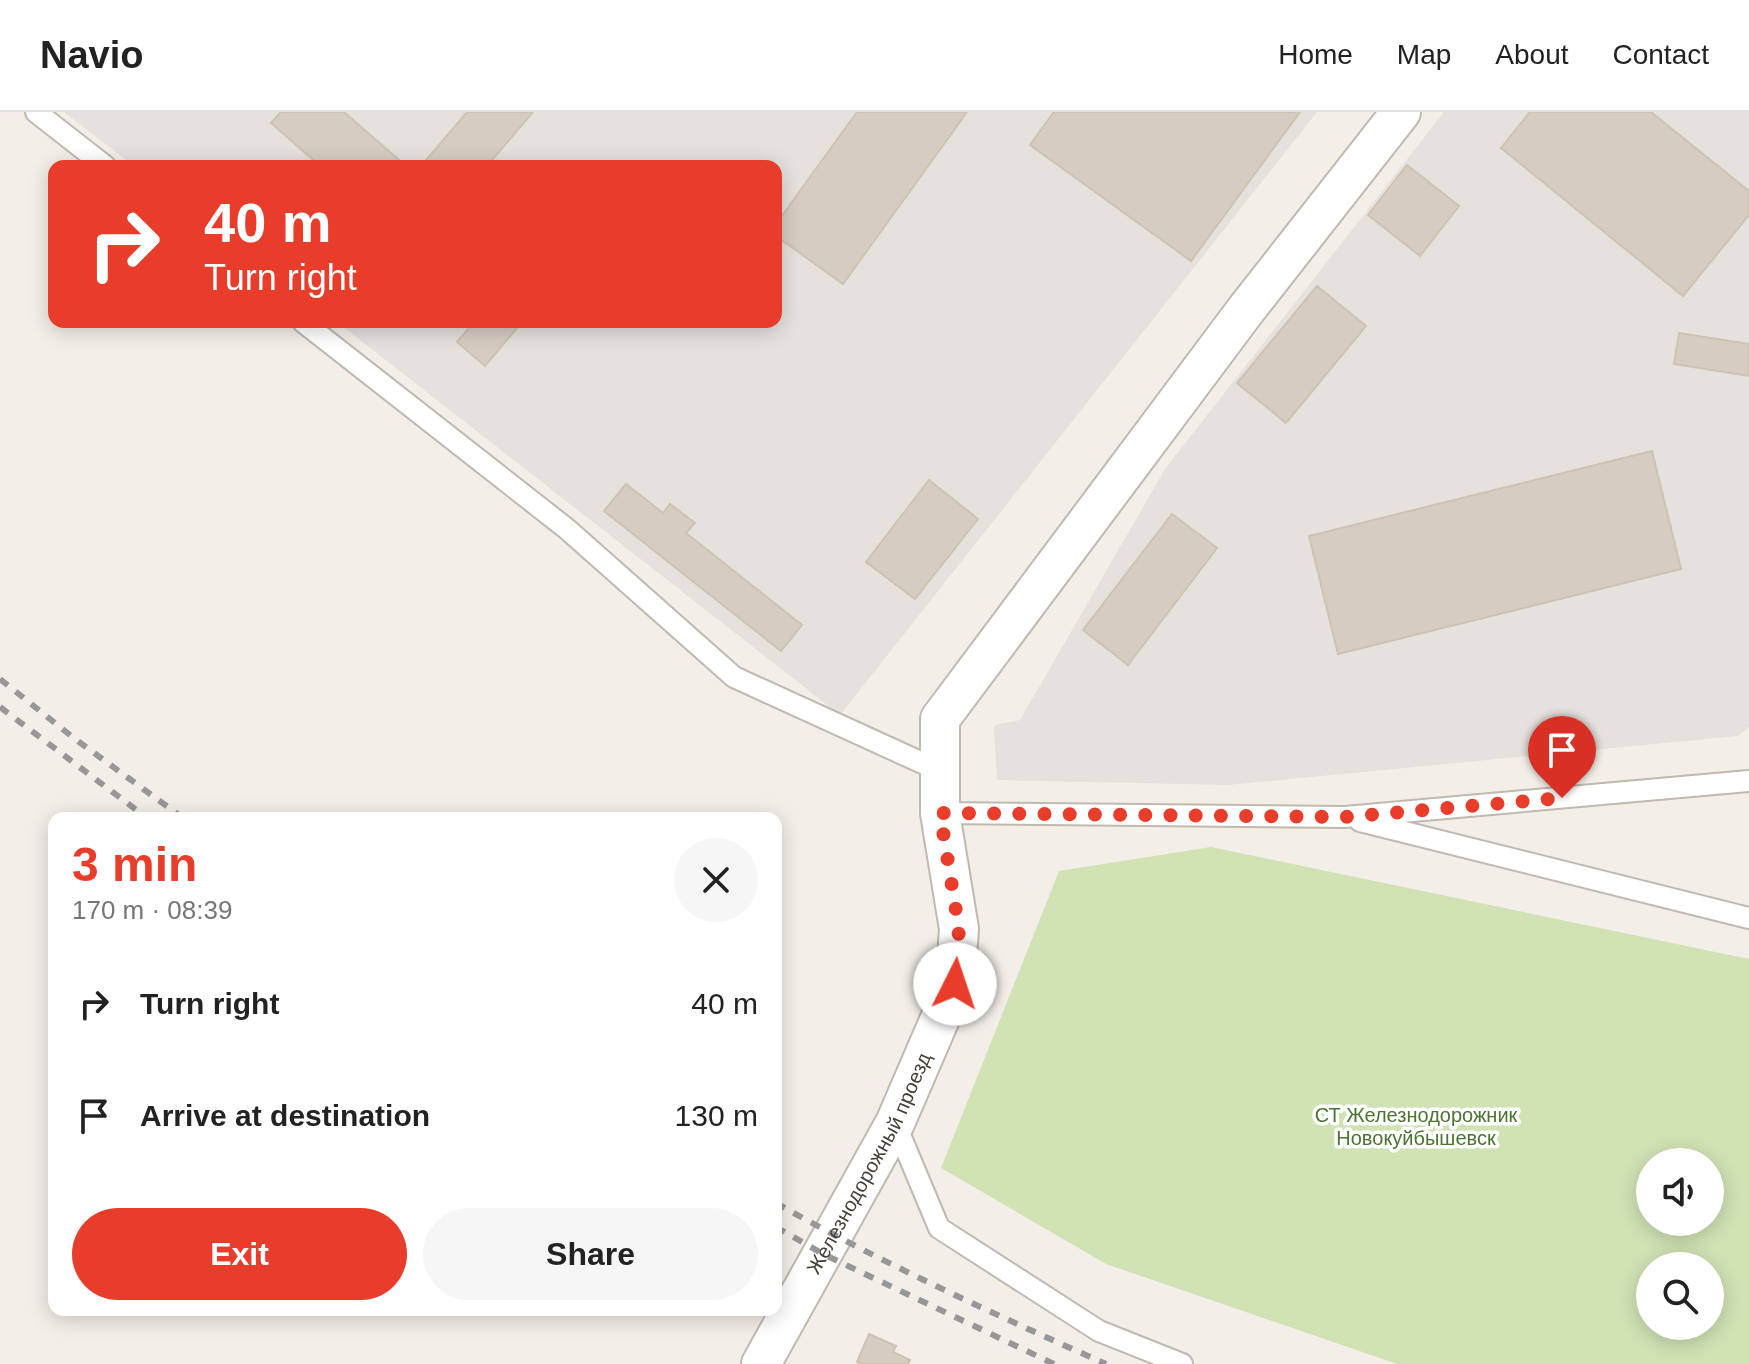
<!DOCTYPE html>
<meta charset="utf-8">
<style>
body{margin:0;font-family:Arial,sans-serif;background:#f6f6f6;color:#222;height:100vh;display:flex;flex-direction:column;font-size:30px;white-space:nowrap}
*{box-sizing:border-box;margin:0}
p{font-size:26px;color:#767676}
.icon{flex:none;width:44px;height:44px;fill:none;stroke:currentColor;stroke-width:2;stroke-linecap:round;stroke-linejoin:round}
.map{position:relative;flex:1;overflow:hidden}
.panel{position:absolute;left:48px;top:700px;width:734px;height:504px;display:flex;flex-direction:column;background:#fff;border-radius:16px;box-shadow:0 4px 20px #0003}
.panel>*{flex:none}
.top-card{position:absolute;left:48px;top:48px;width:734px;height:168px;border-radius:16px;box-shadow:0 4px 20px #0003;background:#e83d2b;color:#fff;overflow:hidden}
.controls{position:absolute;left:1636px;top:1036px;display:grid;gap:16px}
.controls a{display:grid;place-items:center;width:88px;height:88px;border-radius:50%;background:#fff;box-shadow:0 4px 20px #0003;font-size:40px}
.pin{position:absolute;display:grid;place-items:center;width:68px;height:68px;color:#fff;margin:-82px -34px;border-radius:50% 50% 50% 0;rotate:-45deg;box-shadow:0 0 8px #0007}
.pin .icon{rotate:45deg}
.me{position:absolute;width:88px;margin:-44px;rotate:4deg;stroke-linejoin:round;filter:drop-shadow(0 0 6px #0008)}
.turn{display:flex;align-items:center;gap:28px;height:168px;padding:0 24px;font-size:36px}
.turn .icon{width:104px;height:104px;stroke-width:2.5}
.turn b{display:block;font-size:56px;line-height:68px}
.round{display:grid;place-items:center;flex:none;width:84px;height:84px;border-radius:42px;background:#f6f6f6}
.overview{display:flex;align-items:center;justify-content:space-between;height:136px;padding:0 24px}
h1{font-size:48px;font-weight:700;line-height:60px;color:#e83d2b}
.button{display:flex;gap:16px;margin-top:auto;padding:16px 24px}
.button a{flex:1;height:92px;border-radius:48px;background:#e83d2b;color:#fff;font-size:32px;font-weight:700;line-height:92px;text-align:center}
.button a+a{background:#f6f6f6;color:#222}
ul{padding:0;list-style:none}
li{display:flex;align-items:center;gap:24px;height:112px;padding:0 24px}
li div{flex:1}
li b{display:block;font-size:30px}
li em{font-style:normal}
header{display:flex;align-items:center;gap:48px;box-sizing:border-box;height:112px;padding:0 40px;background:#fff;border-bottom:2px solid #e0e0e0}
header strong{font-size:38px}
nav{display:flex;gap:44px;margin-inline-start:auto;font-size:28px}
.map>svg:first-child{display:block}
.industrial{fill:#e5e1dd}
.green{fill:#d1e3b5;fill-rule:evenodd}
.building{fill:#d6cdc2;stroke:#cec2b3;stroke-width:2}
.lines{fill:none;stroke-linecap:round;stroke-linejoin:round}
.service-casing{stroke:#c0b9af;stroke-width:24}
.minor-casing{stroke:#c0b9af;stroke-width:42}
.service{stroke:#fff;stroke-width:20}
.minor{stroke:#fff;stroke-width:38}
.rail{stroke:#979797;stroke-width:6;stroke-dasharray:10 10;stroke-linecap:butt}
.route{stroke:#e83d2b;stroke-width:14;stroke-dasharray:0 25.2}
.labels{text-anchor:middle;stroke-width:7;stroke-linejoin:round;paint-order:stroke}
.park-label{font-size:20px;fill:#4c7330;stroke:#fff}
.street-label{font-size:20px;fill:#463f38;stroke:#fff}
</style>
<header>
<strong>Navio</strong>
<nav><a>Home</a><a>Map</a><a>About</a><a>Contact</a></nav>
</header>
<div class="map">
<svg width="1749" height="1252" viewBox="0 0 1749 1252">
<rect width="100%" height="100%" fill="#f3efe8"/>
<path class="industrial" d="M64,0h1253l-477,603 -503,-393h439v-156h-642z
M1444,0h305v615l-11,9 -510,49 -231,-5 -3,-55 26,-5 145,-251z"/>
<path class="green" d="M1211,735l538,112v405h-352l-291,-100 -165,-96 118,-297zM1650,1050h60v60h-60zM1650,1154h60v60h-60z"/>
<path class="building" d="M281,0h63l62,54h-86l-49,-43z
M467,0h66l-46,54h-66z
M857,0h110l-124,172 -67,-48v-12z
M1054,0h246l-109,149 -161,-116z
M1530,0h121l98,79v24l-66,81 -182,-148z
M1407,53l52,41 -39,50 -52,-41z
M1317,174l49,40 -80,97 -49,-40z
M474,210h48l-37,44 -28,-24z
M1679,221l70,11v32l-75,-12z
M1652,339l29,118 -343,85 -29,-118z
M929,368l49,39 -63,80 -49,-37z
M626,372l37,29 7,-9 25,19 -9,10 116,92 -21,26 -177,-140z
M1172,402l45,34 -89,117 -45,-35z
M869,1222l27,12 -3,6 17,8 -2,4h-46l-5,-2z"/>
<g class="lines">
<defs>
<path id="service" d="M36,0l69,54
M303,210l264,207 167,148 206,94
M940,701l405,4 404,-36
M1360,709l389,97
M895,1011l44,105 160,103 83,33"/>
<g id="minor">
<path id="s1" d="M761,1252l134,-241 60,-139 4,-55 -19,-116v-94l305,-408 156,-199"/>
</g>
</defs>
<use href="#service" class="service-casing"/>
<use href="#minor" class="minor-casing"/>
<use href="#service" class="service"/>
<use href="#minor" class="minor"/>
<path class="rail" d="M0,567l75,60 108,79
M0,595l147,111
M776,1091c106,60 218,111 330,161
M776,1115l47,27 231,110"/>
</g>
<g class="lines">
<path class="route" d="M955,872l4,-55 -19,-116 405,4 217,-19"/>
</g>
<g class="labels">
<g class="park-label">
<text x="1416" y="1010">СТ Железнодорожник<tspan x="1416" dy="23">Новокуйбышевск</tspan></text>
</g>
<g class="street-label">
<text dy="7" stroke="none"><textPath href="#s1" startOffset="228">Железнодорожный проезд</textPath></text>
</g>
</g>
</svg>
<div class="controls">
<a><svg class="icon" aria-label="sound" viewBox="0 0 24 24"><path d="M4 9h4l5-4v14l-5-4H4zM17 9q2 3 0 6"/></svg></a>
<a><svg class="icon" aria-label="search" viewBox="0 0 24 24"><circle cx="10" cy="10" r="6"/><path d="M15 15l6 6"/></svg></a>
</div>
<div class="pin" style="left:1562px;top:686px;background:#d93025"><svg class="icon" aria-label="arrive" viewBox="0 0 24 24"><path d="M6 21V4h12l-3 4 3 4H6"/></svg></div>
<svg class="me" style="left:955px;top:872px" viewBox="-20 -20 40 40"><circle r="19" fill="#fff"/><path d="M0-13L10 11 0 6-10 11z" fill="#e83d2b"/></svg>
<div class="top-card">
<div class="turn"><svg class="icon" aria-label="right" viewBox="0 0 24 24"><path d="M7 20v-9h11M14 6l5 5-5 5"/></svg><div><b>40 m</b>Turn right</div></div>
</div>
<section class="panel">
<div class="overview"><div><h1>3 min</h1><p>170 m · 08:39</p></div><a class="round"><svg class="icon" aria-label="close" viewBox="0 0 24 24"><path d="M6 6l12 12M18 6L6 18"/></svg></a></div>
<ul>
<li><svg class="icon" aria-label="right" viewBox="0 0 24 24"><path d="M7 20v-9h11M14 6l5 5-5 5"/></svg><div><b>Turn right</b></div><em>40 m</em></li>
<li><svg class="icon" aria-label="arrive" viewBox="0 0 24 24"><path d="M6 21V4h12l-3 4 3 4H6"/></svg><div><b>Arrive at destination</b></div><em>130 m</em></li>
</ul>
<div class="button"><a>Exit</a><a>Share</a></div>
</section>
</div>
